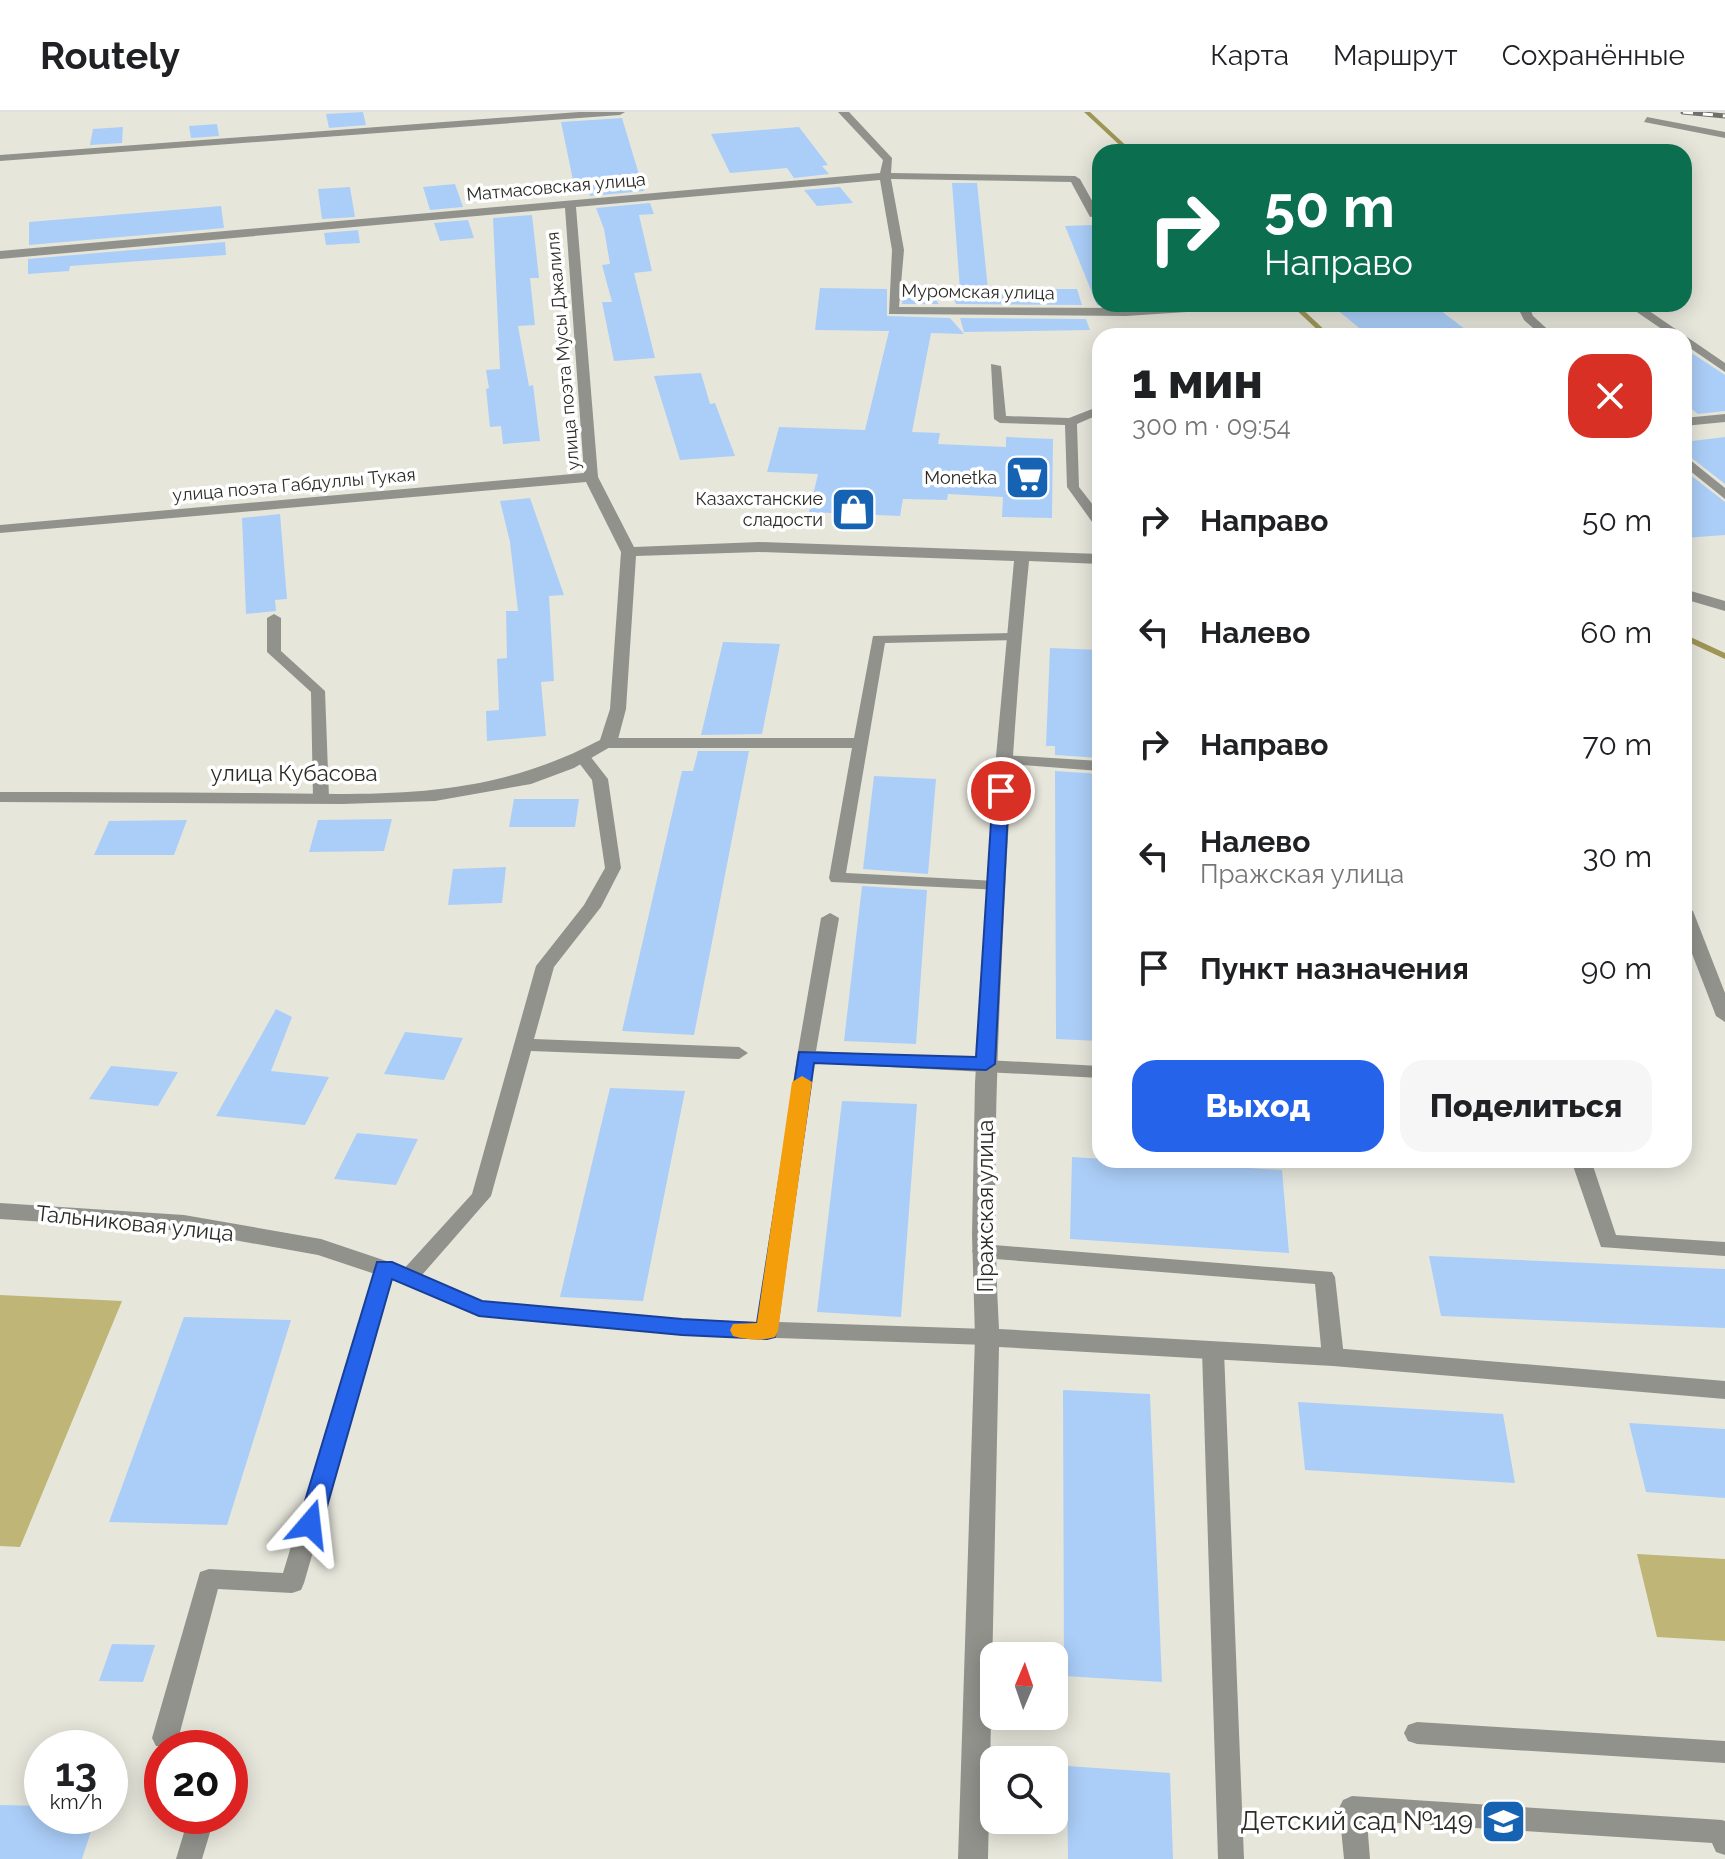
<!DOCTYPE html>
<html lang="ru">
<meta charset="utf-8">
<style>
body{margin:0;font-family:Raleway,sans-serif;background:#f6f6f6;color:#202124;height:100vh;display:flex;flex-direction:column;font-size:30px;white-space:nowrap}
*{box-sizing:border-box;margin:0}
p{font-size:26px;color:#757577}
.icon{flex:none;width:44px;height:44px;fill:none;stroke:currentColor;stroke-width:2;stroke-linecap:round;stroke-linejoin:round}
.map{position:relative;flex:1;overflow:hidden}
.details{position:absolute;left:1092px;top:216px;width:600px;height:840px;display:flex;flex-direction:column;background:#fff;border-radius:24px;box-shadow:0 4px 20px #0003}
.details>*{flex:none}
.banner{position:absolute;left:1092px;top:32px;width:600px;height:168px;border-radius:24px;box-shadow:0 4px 20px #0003;background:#0b6e4f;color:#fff;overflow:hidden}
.needle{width:52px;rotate:2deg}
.buttons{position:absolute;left:980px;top:1530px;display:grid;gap:16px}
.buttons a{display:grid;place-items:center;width:88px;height:88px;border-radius:16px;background:#fff;box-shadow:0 4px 20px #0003;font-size:40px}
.speed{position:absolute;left:24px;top:1618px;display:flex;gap:16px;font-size:40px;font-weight:700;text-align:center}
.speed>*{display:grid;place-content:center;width:104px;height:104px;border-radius:50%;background:#fff;box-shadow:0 4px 20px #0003;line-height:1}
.speed small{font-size:20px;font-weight:400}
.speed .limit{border:12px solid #d22;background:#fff;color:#111}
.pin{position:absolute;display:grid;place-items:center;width:68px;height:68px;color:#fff;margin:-34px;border:4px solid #fff;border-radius:50%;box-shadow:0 2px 8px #0007}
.me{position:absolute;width:88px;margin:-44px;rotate:17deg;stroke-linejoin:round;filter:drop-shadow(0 0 6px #0008)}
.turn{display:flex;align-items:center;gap:28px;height:168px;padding:0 40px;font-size:36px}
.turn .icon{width:104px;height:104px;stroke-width:2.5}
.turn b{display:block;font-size:56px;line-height:68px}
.round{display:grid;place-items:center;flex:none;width:84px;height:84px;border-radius:24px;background:#f6f6f6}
.summary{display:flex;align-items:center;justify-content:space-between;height:136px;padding:0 40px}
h1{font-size:48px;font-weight:800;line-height:60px}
.primary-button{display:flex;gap:16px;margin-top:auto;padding:16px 40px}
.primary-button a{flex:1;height:92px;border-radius:24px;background:#2563eb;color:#fff;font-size:32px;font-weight:800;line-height:92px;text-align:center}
.primary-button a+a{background:#f6f6f6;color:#202124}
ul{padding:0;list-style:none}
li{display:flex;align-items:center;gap:24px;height:112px;padding:0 40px}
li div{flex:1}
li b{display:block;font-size:30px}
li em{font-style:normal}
header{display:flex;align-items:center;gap:48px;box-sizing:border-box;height:112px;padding:0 40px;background:#fff;border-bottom:2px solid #e0e0e0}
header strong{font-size:38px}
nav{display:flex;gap:44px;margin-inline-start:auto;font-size:28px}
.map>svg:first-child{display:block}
.green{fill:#beb577}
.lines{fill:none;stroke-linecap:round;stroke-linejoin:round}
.stream{fill:#9f9655;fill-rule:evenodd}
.building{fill:#abcef8}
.lane{fill:#92928d;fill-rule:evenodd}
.street{fill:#92928d;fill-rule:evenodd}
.rail-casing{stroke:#71706a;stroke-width:5}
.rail{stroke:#fff;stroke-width:3;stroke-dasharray:10;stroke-linecap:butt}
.route{fill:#2563eb;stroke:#184099;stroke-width:2}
.slow{fill:#f59e0b}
.labels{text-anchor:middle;stroke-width:7;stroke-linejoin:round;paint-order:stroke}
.far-street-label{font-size:18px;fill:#2b2b27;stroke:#fff}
.far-poi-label{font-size:18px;fill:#2b2b27;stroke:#fff;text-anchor:end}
.street-label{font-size:22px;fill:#2b2b27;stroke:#fff}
.near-poi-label{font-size:26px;fill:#2b2b27;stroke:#fff;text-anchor:end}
</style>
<header>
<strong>Routely</strong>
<nav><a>Карта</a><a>Маршрут</a><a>Сохранённые</a></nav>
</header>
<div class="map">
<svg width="1725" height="1747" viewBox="0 0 1725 1747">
<rect width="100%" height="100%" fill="#e7e6db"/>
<path class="green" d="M0,1183l122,6 -102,246 -20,-1z
M1637,1442l88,5v82l-68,-4z"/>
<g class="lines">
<path class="stream" d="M1084,0h6l43,40h-6z
M1290,192h7l34,32h-7z
M1684,522l41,19v6l-41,-19z"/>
</g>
<path class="building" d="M363,0l3,13 -37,3 -3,-14z
M622,6l22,73 -54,5 -5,-12 -11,1 -13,-63z
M217,12l2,12 -28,2 -2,-12z
M123,15l-1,16 -32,2 3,-16z
M799,15l29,38 -6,1 7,8 -35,4 -7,-10 -57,5 -19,-39z
M952,71h25l11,106h89l5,16 -126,-1 -5,-14h9z
M455,72l8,23 -33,3 -7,-23z
M350,75l5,30 -33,2 -4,-30z
M840,75l13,16 -36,3 -13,-16z
M650,91l4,11 -15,1 13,56 -18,2 21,85 -41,3 -12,-59h10l-10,-37 8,-1 -6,-35 -8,-21z
M221,94l3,22 -195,17v-23z
M532,103l7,63h-9l5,47 -17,1 11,60 4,-1 7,56 -37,3 -2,-18 -11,1 -4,-38 3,-1 -3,-18 14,-1 -7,-151z
M468,108l6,18 -34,3 -6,-18z
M1094,113l6,14v66h-3l-32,-79z
M358,118l2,13 -34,2 -2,-12z
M225,130l1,13 -156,11 -1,5 -41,3v-15z
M820,176l67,1v27l63,2 14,16 -33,-1 -19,99 28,1 -2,11 68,3v-10l47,2 -1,79 -50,-1 1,-20 -55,-3 -1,6 -44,-1 -3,17 -91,-4 9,-38 -51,-2 12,-45 86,3 24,-99 -74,-1z
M904,177h23l12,15h-37z
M1330,192h102l42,32h-105z
M960,206l126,1 4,11 -126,2z
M1684,236l41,27v36l-27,3 -14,-11z
M701,261l9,31 5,-1 20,53 -55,4 -26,-84z
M1725,325v47l-41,-32v-10z
M1684,358l41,32v33l-41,3z
M530,386l34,97 -15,1 5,85 -13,1 5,54 -59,5 -1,-30 13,-1 -2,-51 10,-1 -1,-47h12l-8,-69 -10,-41z
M280,402l7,85 -12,1 1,11 -30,3 -4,-96z
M723,530l57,2 -18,90 -61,1z
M1050,536l50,2v108l-45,-3v-9h-9z
M698,639h51l-55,284 -72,-4 60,-260h11z
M1055,659l45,3v267l-44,-2z
M874,664l62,3 -8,95 -65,-5z
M514,687h65l-4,28h-66z
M392,707l-8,32 -75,1 9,-32z
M187,708l-13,35h-80l15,-34z
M506,755l-4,36 -54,2 5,-36z
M862,774l65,4 -11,154 -72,-3z
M276,897l16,8 -21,54 58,6 -24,48 -89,-9z
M405,920l58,6 -19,42 -60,-6z
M111,954l67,6 -20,34 -69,-7z
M610,976l75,3 -42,210 -83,-4z
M842,989l75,3 -16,213 -84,-5z
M357,1021l61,6 -22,46 -62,-6z
M1072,1045l210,13 7,83 -219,-14z
M1429,1144l296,13v59l-284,-12z
M184,1205l107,3 -64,205 -118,-3z
M1063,1278l87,4 12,288 -98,-6z
M1298,1290l205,12 12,69 -210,-13z
M1629,1311l96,6v69l-79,-6z
M112,1532l43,1 -12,37 -44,-1z
M1067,1654l103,7 3,86h-105z
M0,1693l42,1v10h54l-14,43h-82z"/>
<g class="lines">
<path class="lane" d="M1647,5l78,15v6l-81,-16z
M1516,192h12l5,12 22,20h-13l-18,-16z
M1625,192h14l86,59v9l-41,-28v-8h-12z
M991,252l10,2 5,50 63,2 31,-12v8l-23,10 2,63 21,27v13l-5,-1 -28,-39 -2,-62 -65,-2 -6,-4z
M1725,302v8l-41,4v-8z
M1684,343l41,33v11l-41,-33z
M274,502l7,4v33l44,40 4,107 -2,3h-12l-2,-3 -2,-106 -44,-40v-34z
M1012,521l5,1v6l-132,3 -39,230 150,8 6,1 2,4 -2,4 -171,-8 -2,-4 23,-130h-244l-8,-5 8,-5h246l19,-102z
M584,642l6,2 18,23 13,89 -20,39 -47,60 -20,72 205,8 9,6 -9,6 -208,-8 -40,145 -69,79 60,26 200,18 76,3 39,-265 24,-139 9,-5 9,5 -23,133 284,15v12l-286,-15 -35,259 208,7 8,2 3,6 -3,6 -8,2 -305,-10 -203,-19 -78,-34 -3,-5 3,-5 71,-78 64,-228 48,-61 21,-37 -13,-88 -16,-21z
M1003,643l97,6v10l-103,-8 -2,-3z
M1684,794l9,5 32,82v29l-9,-6 -32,-83z
M1571,1048h20l25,75 109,7v14l-124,-9z
M982,1132l350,28 3,5 9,80 -3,6 -8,2 -8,-2 -3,-6 -7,-73 -333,-26 -7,-2 -3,-5 3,-5z
M385,1149l7,2 3,5 -91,315 -3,7 -9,3 -74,-4 -38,143 22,8 4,8 -50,-2 -4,-8 48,-166 9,-3 74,4 92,-305 3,-5z
M1213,1231l8,2 3,6 20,508h-26l-16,-508 3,-6z
M1417,1610l308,19v22l-308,-19 -9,-3 -4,-8 4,-8z
M1352,1684l370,24 3,1v34l-9,-3 -4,-9 -345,-22 3,38h-26l-5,-51 4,-8z
M189,1704h26l-13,43h-26z"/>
<path class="street" d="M579,0h46l-5,3 -620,46v-6z
M838,0h11l43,46 -1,15 184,3 5,3 20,36 -10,2 -19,-35 -180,-3 13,71 -5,57 227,1 112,-3 -6,4 -106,7 -237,-2 3,-64 -12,-70 -304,27 22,270 36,70 125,-5 341,12v10l-71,-3c-13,131 -21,262 -27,393 -6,125 -10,250 -3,375l334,19 392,33v18l-392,-33 -334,-19 -11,512h-30l17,-522 -3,-102 3,-152 18,-294 21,-228 -255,-9 -123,4 -10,153 -9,34 -43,25 -43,16 -96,17 -93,3 -342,-2v-10c81,0 162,0 244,1 129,1 238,10 356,-53l10,-31 11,-157 -35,-70 -586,51v-8l584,-52 -19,-265 -565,51v-8l880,-78 3,-13z
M1684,477l41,12v10l-41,-12z
M0,1091l184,12 137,24 95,32 4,6 -4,6 -8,2 -90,-30 -134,-24 -184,-12z"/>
<defs>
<path id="rail" d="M1683,0l42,4"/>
</defs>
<use href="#rail" class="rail-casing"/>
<use href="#rail" class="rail"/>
</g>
<path class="route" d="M1001,674l8,5 -14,273 -9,6 -172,-7 -39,274 -8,2 -85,-4 -203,-19 -87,-37 -70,245 -4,6 -8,3 -9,-3 -3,-6 79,-262h15l90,39 200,18 75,4 42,-271 177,5 17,-266z"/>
<path class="slow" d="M802,964l10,6 -34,249 -3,6c-13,4 -29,3 -42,-1l-3,-6 3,-6 24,-1 35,-241z"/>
<defs>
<symbol id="supermarket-square" viewBox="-11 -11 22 22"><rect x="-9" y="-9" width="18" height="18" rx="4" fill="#1563b2" stroke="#fff"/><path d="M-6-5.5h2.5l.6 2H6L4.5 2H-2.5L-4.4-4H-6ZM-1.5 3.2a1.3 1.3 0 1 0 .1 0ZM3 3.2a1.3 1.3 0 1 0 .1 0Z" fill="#fff"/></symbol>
<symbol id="shop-square" viewBox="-11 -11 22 22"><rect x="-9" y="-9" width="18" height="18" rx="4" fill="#1563b2" stroke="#fff"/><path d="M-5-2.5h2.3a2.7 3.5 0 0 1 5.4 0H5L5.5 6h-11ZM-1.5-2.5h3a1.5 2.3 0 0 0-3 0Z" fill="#fff"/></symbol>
<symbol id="school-square" viewBox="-11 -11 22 22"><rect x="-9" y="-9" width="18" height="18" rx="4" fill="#1563b2" stroke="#fff"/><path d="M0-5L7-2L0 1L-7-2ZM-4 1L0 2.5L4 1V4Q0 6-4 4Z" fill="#fff"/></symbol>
</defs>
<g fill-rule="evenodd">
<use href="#supermarket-square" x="1002" y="340" width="51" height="51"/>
<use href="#shop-square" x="828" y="372" width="51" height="51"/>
<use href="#school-square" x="1478" y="1684" width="51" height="51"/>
</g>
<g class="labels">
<g class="far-street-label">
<text transform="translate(556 75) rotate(-5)" y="6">Матмасовская улица</text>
<text transform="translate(978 180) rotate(1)" y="6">Муромская улица</text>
<text transform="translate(563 239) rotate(-95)" y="6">улица поэта Мусы Джалиля</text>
<text transform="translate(294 373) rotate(-5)" y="6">улица поэта Габдуллы Тукая</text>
</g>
<g class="far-poi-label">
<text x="997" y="372">Monetka</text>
<text x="823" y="393">Казахстанские<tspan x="823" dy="21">сладости</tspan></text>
</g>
<g class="street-label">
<text x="294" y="669">улица Кубасова</text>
<text transform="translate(985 1094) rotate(-90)" y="8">Пражская улица</text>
<text transform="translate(135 1111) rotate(6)" y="8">Тальниковая улица</text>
</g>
<g class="near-poi-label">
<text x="1473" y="1718">Детский сад №149</text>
</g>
</g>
</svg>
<div class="buttons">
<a><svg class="needle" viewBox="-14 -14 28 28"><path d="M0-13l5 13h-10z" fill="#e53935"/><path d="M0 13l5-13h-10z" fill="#757577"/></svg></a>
<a><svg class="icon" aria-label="search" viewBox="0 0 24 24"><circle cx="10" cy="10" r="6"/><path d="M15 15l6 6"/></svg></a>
</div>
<div class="speed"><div>13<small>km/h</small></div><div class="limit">20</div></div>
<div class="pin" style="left:1001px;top:679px;background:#d93025"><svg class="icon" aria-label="arrive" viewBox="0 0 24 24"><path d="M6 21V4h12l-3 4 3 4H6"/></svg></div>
<svg class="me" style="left:310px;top:1412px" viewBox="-20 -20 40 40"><path d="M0-17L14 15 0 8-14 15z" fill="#2563eb" stroke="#fff" stroke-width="4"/></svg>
<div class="banner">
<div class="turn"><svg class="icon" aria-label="right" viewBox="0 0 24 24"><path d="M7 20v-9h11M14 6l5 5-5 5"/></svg><div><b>50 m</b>Направо</div></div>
</div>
<section class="details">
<div class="summary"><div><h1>1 мин</h1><p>300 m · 09:54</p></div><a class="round" style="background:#d93025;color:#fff"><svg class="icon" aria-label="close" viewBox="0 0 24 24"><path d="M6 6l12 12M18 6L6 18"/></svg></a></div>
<ul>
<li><svg class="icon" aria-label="right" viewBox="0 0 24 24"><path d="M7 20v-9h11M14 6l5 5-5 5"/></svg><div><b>Направо</b></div><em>50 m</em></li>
<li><svg class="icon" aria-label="left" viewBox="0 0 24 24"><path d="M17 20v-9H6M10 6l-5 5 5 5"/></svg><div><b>Налево</b></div><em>60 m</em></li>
<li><svg class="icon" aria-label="right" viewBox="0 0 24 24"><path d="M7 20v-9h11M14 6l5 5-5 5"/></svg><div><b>Направо</b></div><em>70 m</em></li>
<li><svg class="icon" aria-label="left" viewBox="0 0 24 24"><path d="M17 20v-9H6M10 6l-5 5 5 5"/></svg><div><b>Налево</b><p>Пражская улица</p></div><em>30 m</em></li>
<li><svg class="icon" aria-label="arrive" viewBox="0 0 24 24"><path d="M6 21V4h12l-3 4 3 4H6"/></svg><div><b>Пункт назначения</b></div><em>90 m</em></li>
</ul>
<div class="primary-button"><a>Выход</a><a>Поделиться</a></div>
</section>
</div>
